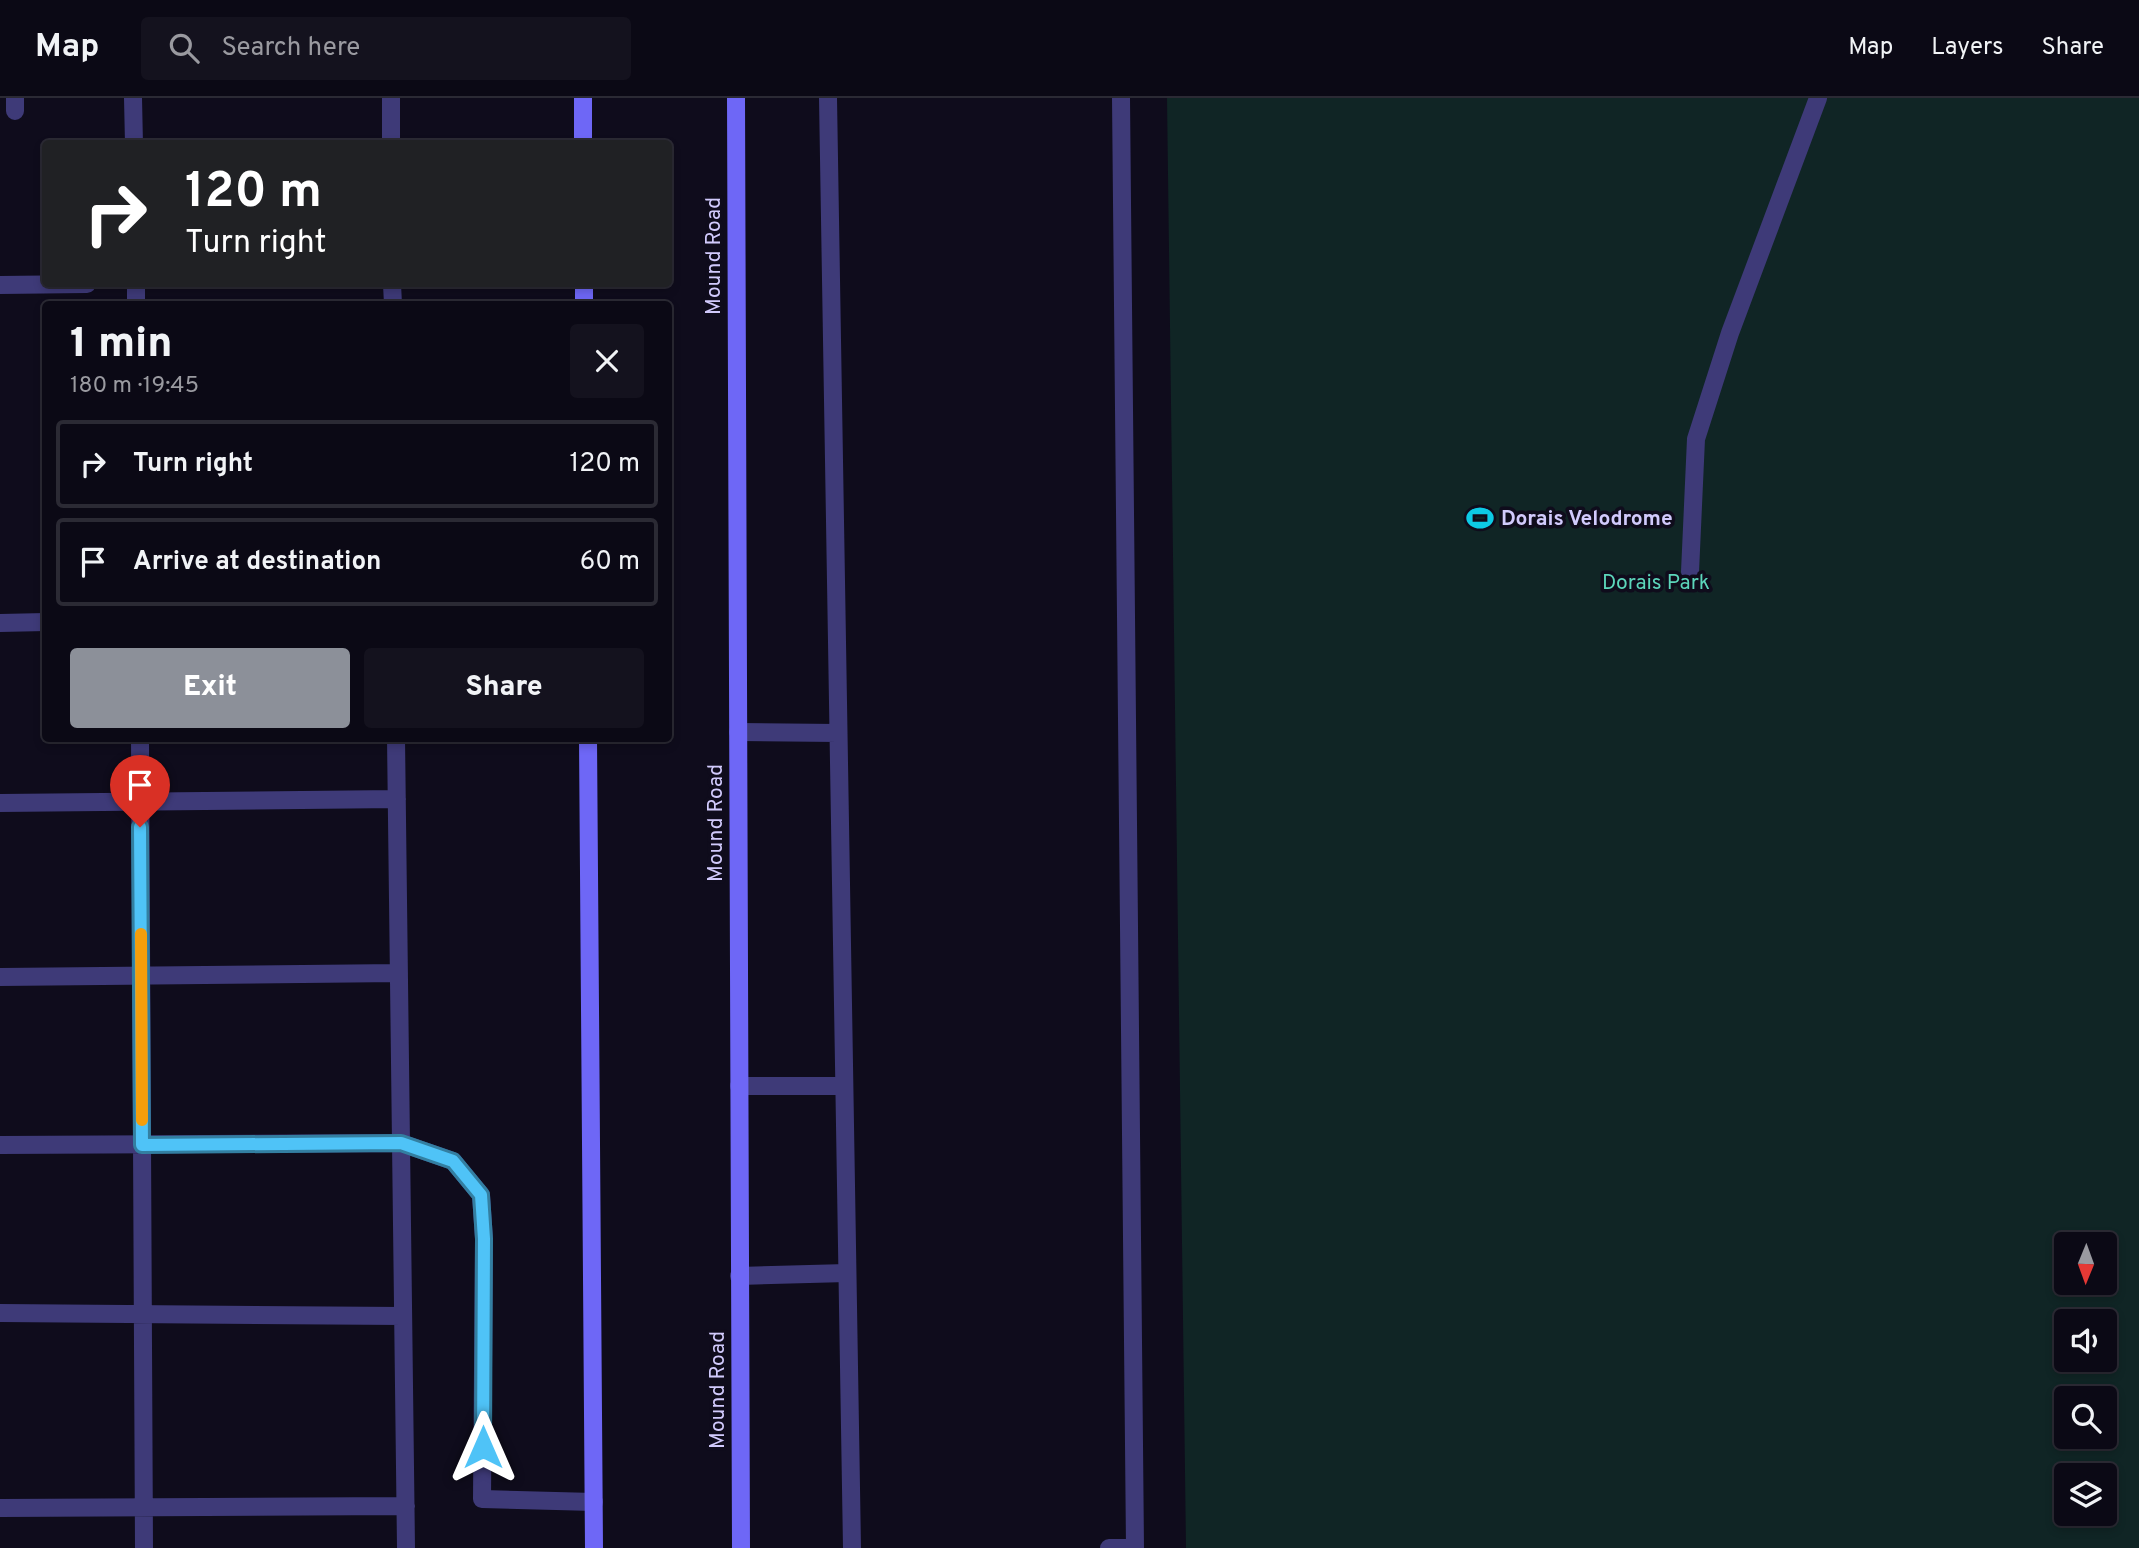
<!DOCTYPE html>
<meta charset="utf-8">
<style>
body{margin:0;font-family:Overpass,sans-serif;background:#14121e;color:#f1f3f6;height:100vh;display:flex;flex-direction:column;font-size:26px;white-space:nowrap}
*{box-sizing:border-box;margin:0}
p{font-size:23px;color:#9a9aa0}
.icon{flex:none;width:38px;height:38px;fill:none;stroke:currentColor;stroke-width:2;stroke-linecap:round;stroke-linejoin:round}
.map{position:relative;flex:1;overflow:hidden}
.details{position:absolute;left:42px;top:203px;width:630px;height:441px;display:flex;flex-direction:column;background:#0b0915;border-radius:7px;box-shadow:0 4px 10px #0003,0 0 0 2px #2b2a34}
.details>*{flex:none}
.banner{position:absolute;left:42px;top:42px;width:630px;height:147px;border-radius:7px;box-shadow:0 4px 10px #0003,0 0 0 2px #2b2a34;background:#202124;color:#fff;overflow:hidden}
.needle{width:46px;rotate:181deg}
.controls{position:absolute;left:2054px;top:1134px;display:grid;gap:14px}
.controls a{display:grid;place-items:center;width:63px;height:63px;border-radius:7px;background:#0b0915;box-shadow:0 4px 10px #0003,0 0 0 2px #2b2a34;font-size:35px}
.pin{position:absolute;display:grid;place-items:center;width:60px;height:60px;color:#fff;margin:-72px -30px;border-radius:50% 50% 50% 0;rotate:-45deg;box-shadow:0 0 7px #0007}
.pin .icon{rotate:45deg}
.me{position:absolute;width:77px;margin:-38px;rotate:0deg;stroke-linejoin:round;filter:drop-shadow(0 0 5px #0008)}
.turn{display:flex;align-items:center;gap:24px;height:147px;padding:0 28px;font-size:32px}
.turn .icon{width:91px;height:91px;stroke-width:2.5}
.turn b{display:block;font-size:49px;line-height:60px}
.round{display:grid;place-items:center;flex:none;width:74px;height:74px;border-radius:7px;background:#14121e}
.summary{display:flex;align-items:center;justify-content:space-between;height:119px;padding:0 28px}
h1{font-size:42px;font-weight:800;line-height:52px}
.cta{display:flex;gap:14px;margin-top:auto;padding:14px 28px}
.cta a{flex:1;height:80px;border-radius:7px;background:#8c9099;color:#fff;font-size:28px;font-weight:800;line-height:80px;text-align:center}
.cta a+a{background:#14121e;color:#f1f3f6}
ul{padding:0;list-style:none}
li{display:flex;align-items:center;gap:21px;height:88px;margin:0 14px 10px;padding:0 14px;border:4px solid #2b2a34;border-radius:7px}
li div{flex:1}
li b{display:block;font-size:26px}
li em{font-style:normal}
header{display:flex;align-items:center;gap:42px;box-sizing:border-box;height:98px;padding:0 35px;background:#0b0915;border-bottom:2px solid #2b2a34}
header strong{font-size:33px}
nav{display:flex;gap:38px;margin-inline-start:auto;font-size:24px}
.search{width:490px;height:63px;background:#14121e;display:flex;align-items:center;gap:18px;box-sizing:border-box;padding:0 24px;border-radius:7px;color:#9a9aa0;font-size:26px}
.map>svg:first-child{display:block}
.green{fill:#102525;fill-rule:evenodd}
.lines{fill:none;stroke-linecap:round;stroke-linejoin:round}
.service{stroke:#3e3a78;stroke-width:18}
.secondary{stroke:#6e67f6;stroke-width:18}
.route-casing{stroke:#337fa1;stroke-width:18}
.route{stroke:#4fc3f7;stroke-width:12}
.slow{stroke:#f59e0b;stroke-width:12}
.labels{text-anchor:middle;stroke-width:7;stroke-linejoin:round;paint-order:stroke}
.street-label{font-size:21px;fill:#d1cafc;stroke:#0f0c1c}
.poi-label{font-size:21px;font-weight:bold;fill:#d1cafc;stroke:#0f0c1c;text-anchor:start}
.park-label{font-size:21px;fill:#5cd6bb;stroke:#0f0c1c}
</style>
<header>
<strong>Map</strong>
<div class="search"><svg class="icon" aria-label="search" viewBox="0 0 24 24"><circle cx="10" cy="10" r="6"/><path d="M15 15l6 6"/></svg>Search here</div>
<nav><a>Map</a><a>Layers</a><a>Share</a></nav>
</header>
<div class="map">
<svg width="2139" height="1450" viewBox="0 0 2139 1450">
<rect width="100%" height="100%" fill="#0f0c1c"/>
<path class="green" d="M1167,0h972v1450h-953zM2067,1146h38v39h-38zM2067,1223h38v39h-38zM2067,1300h38v39h-38zM2067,1377h38v39h-38z"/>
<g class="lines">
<path class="service" d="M15,0v13
M133,0l1,46
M391,0v46
M828,0l24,1450
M136,186v20
M392,186l1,20
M0,187l87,-1
M1690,474l6,-133 34,-106 88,-235
M0,525l46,-1
M738,634l100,1
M140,640l4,810
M396,640l10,810
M0,705l397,-4
M0,879l399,-4
M739,988h105
M0,1047l401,-2 52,18 28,34 3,44 -2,260 112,3
M739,1178l108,-3
M0,1215l403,3
M0,1410l406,-2
M1109,1450h26l-14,-1450"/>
<path class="secondary" d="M583,0v46
M736,0l5,1450
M584,186v20
M588,640l6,810"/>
</g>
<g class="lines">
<defs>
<path id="route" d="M140,729l2,318 259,-2 52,18 28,34 3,44 -1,208"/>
</defs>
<use href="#route" class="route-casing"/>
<use href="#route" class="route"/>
<path class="slow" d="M141,836l1,186"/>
</g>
<defs>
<symbol id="stadium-bare" viewBox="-9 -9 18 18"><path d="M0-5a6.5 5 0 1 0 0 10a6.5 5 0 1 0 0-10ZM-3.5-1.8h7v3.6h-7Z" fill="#0dcae5" stroke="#0f0c1c" stroke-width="2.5" paint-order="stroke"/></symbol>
</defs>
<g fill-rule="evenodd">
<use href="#stadium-bare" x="1461" y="401" width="38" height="38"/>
</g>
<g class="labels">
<g class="street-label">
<text transform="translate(713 158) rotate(-90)" y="7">Mound Road</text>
<text transform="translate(715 725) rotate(-90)" y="7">Mound Road</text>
<text transform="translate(717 1292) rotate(-90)" y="7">Mound Road</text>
</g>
<g class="poi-label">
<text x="1501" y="427">Dorais Velodrome</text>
</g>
<g class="park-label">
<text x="1656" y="491">Dorais Park</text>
</g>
</g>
</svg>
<div class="controls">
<a><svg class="needle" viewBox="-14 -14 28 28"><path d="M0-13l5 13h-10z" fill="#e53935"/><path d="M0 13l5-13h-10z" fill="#9a9aa0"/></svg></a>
<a><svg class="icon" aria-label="sound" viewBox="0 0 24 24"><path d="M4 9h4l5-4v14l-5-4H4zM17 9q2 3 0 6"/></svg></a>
<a><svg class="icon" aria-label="search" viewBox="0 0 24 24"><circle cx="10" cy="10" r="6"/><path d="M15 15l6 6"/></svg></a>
<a><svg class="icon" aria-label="layers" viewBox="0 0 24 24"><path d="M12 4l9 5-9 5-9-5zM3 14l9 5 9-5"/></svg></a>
</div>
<div class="pin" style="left:140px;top:729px;background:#d93025"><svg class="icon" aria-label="arrive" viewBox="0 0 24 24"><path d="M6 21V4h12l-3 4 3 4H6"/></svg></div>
<svg class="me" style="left:483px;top:1349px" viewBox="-20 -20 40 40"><path d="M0-17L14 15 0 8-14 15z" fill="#4fc3f7" stroke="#fff" stroke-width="4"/></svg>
<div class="banner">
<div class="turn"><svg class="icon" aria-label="right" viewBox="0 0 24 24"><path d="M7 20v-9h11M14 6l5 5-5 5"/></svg><div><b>120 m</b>Turn right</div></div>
</div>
<section class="details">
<div class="summary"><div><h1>1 min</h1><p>180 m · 19:45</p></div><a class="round"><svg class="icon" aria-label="close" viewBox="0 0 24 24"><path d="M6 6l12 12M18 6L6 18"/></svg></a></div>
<ul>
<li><svg class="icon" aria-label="right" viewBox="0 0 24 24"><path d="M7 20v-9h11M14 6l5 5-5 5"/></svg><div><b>Turn right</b></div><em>120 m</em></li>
<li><svg class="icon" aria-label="arrive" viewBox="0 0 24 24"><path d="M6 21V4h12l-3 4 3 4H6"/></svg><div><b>Arrive at destination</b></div><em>60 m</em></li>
</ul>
<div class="cta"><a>Exit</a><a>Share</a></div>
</section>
</div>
